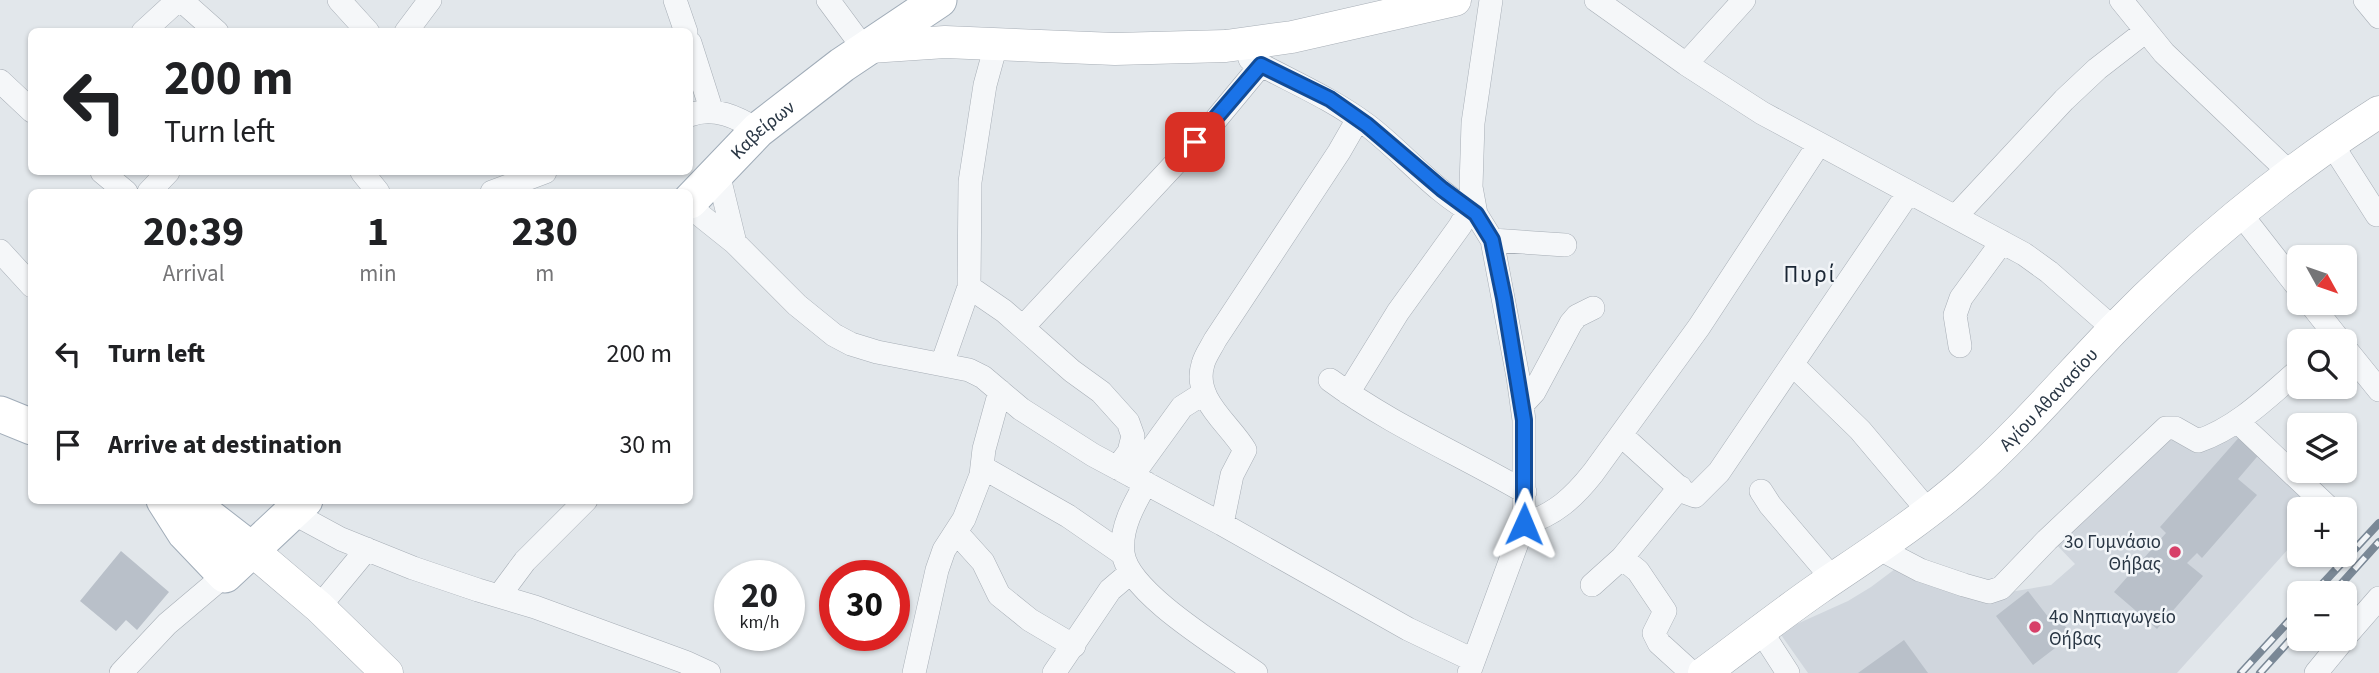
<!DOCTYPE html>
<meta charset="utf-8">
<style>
body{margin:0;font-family:"Source Sans 3",sans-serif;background:#f2f2f2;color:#202124;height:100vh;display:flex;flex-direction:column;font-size:26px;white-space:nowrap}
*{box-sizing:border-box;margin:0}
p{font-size:23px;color:#757577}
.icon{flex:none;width:38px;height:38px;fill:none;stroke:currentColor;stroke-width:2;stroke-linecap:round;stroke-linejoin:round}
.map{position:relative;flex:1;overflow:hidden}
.sheet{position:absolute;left:28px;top:189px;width:665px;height:315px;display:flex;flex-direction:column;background:#fff;border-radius:10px;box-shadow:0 2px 5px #0004}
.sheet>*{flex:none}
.guide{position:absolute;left:28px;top:28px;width:665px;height:147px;border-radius:10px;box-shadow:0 2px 5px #0004;background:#fff;color:#202124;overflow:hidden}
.needle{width:46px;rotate:130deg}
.controls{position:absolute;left:2287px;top:245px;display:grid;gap:14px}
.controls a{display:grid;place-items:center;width:70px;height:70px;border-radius:10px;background:#fff;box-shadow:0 2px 5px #0004;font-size:35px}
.speed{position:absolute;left:714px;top:560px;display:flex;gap:14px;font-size:35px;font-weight:700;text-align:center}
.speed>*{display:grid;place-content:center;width:91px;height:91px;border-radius:50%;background:#fff;box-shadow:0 2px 5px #0004;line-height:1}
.speed small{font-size:18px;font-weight:400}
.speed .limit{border:10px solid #d22;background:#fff;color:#111}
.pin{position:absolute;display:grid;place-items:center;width:60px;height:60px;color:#fff;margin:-30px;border-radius:14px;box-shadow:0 4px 10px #0006}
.me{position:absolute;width:77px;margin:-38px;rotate:1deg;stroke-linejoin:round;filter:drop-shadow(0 0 5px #0008)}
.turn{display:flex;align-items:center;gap:24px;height:147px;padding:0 21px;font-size:32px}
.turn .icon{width:91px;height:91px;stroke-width:2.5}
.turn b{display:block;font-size:49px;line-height:60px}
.eta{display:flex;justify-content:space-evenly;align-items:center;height:119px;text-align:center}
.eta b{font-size:42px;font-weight:700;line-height:49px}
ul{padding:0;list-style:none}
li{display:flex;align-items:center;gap:21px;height:91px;padding:0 21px}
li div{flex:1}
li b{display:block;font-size:26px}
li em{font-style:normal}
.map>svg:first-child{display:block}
.built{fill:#d0d6dd}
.building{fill:#b9c0c9}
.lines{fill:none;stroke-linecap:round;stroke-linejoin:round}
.street-casing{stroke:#a7aeb6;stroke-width:24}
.secondary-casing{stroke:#a7aeb6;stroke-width:33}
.primary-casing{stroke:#a0acb8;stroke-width:37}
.street{stroke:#f5f7f9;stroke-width:23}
.secondary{stroke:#fff;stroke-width:32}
.primary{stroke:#fff;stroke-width:35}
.rail-casing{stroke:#7a8896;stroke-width:8}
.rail{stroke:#f2f5f8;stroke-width:5;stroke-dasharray:16;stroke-linecap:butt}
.route-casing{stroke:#114b97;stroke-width:18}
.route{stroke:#1a73e8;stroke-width:12}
.poi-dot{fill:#d74069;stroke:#f2f5f8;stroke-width:2.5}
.labels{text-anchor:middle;stroke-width:5;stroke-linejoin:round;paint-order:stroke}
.street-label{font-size:19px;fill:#293644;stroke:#f2f5f8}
.poi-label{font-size:19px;fill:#293644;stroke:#f2f5f8;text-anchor:end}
.quarter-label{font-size:23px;letter-spacing:2px;fill:#1b2735;stroke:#f2f5f8}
</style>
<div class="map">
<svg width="2379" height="673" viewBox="0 0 2379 673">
<rect width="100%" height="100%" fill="#e2e7eb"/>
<path class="built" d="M2241,415l83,94h-24l-1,28 -122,136h-369l-29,-41 69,-31 23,-14 36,-27 85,35 59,-10 24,-21 -23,-24 130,-119 21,23z"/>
<path class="building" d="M2242,434l20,17 -24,28 19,16 -55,63 -5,-5 -10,10 16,13 -46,53 -43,-37 52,-59 -6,-6z
M121,551l48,41 -32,38 -11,-10 -10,11 -36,-30z
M2028,591l21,27 6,-5 17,22 -39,30 -37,-49z
M1904,640l24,33h-70z"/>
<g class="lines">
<defs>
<path id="street" d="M181,0l36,32
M339,0l29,32
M675,0l11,32
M828,0l37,50
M1596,0l90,64 76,49 262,141 25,18 65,57
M2121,0l43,53 126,120
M2365,0l14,17
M143,32l35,-32
M406,32l24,-32
M690,43l22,69
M1250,59c40,22 81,39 117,66 36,27 69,69 109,89
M1686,64l58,-64
M0,81l32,30
M690,115c24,-9 47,2 68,15
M2331,143l46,72
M102,172l24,20
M362,172l16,20
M718,173l17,70
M149,192l19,-20
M492,192l53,-20
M690,207l45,36 62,62 37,30 17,9 26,8 92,18 14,7 38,32 72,46 129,69 186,105 65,31
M2240,213l60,77
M1956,216l108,-116 33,-31 49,-38
M1492,240l73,5
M0,251l32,35
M969,287l35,24 68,60 29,21 27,30 5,14 -4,16 -12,16
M2310,303l30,38
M1023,327l190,-204 48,-58
M1960,346l-5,-31 6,-17 41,-56
M2345,348l34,42
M942,364l27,-77 1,-105 15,-97 11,-40
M1793,365l67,65 69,82
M1330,380c61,45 130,74 195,112
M1348,393l50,-81 62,-86 9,-16
M1522,405l12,-13 37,-69 6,-7 16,-8
M2237,421l90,85
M1621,435l63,57 11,4 24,-24 190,-280
M982,467l86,49 55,38
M1132,476l50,-69 22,-14
M1146,483c-12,21 -26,45 -23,70 5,40 100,96 133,120
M1761,491l9,14 63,74
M291,512l50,27 72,29 65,22 57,17 150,55 24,11
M1222,524l10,-49 13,-25c-15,-26 -53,-51 -42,-86 2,-8 8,-16 12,-24l124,-188 19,-33
M1524,524c31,-9 50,-27 69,-51l106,-146 120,-183
M956,532l27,30 16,33 31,25 44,26
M1878,548l42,22 44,15 25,7 12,-4 46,-48 119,-112h9l23,13c39,-13 71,-45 102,-72
M1622,558l16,13 27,40 -11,22 5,10 33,30
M1592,585l30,-27 58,-71
M499,596l26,-35 61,-61
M319,607l48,-58
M1761,631l27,42
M2345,637l34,-39
M121,673l46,-49 58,-49
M914,673l23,-103 7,-20 20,-31 17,-44 3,-26 16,-58
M1054,673l56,-83 20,-17
M1469,673l55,-149v-104l-6,-43 -26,-137 -16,-26 -5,-27 2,-64 18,-123
M2316,673l28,-34"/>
<g id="secondary">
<path d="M870,47l75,-5 170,7 111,-3 66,-9 163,-37"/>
<path d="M253,551l66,56 68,66"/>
<path id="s1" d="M1704,673c38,-28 76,-58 115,-85 50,-34 100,-66 146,-106 53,-47 99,-101 148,-152 80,-82 169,-156 266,-218"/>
</g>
<g id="primary">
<path id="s2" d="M690,201l68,-71 84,-65 97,-65"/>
<path d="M0,414l32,13"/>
<path d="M164,500l21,33 40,42 80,-75"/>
<path d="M187,500l66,51"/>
</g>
</defs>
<use href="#street" class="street-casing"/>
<use href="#secondary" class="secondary-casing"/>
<use href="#primary" class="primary-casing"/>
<use href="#street" class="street"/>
<use href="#secondary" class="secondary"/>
<use href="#primary" class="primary"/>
<defs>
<path id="rail" d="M2314,593l65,-70
M2333,593l46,-51
M2241,673l59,-64
M2260,673l40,-44"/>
</defs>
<use href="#rail" class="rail-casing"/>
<use href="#rail" class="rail"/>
</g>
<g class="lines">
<defs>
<path id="route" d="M1195,142l66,-77 69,34 37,26 75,64 34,25 16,26 12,58 20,122v104"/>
</defs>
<use href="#route" class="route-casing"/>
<use href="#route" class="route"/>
</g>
<g class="poi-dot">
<circle cx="2175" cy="552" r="7"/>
<circle cx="2035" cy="627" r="7"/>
</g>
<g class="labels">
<g class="street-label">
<text dy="7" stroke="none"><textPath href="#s2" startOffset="102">Καβείρων</textPath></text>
<text dy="7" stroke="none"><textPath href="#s1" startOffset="441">Αγίου Αθανασίου</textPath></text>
</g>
<g class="poi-label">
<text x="2161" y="548">3ο Γυμνάσιο<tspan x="2161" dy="22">Θήβας</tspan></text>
<text x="2049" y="623" text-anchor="start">4ο Νηπιαγωγείο<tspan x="2049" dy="22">Θήβας</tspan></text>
</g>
<g class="quarter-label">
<text x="1810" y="282">Πυρί</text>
</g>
</g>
</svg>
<div class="controls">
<a><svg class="needle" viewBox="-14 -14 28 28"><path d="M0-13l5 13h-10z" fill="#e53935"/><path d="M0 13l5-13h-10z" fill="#757577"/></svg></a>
<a><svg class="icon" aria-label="search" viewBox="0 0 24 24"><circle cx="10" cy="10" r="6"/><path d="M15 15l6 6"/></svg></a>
<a><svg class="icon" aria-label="layers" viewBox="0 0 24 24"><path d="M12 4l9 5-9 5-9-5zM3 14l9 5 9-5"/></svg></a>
<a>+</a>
<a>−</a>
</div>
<div class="speed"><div>20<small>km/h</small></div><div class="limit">30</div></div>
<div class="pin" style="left:1195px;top:142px;background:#d93025"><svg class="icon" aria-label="arrive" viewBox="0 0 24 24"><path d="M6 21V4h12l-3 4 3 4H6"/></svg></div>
<svg class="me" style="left:1524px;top:524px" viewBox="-20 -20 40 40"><path d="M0-17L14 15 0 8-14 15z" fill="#1a73e8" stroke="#fff" stroke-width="4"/></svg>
<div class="guide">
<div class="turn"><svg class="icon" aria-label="left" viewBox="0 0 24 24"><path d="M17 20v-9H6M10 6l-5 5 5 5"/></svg><div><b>200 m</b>Turn left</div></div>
</div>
<section class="sheet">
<div class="eta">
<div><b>20:39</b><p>Arrival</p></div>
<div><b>1</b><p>min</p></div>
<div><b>230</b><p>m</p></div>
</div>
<ul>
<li><svg class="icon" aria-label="left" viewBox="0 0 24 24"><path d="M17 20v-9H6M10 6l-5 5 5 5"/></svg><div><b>Turn left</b></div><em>200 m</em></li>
<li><svg class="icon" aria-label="arrive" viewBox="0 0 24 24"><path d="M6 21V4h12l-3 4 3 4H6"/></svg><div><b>Arrive at destination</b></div><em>30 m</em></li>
</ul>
</section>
</div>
